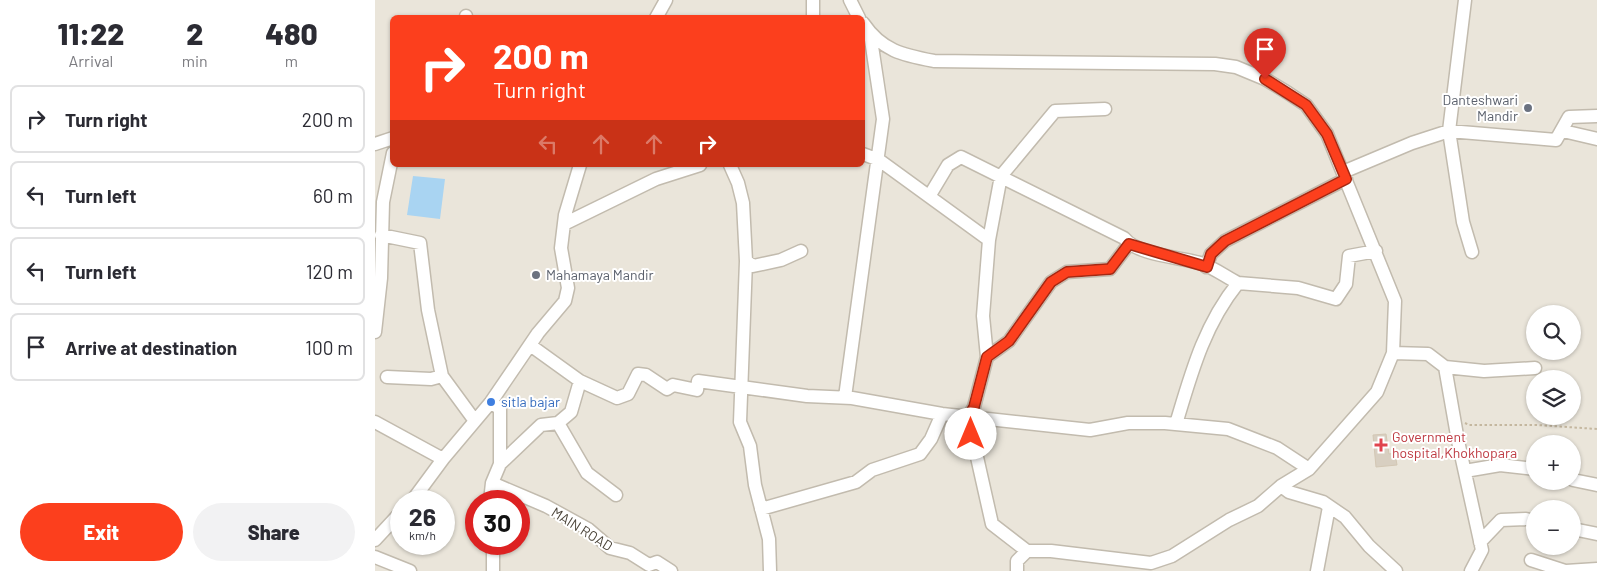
<!DOCTYPE html>
<meta charset="utf-8">
<style>
body{margin:0;font-family:Barlow,sans-serif;background:#f2f2f3;color:#2b2b33;height:100vh;display:flex;flex-direction:column;font-size:19px;white-space:nowrap}
*{box-sizing:border-box;margin:0}
p{font-size:16px;color:#7c7c81}
.icon{flex:none;width:28px;height:28px;fill:none;stroke:currentColor;stroke-width:2;stroke-linecap:round;stroke-linejoin:round}
.map{position:relative;flex:1;overflow:hidden}
.panel{display:flex;flex-direction:column;background:#fff;width:375px}
.panel>*{flex:none}
.banner{position:absolute;left:15px;top:15px;width:475px;height:152px;border-radius:8px;box-shadow:0 1px 4px #0004;background:#fc3f1d;color:#fff;overflow:hidden}
.buttons{position:absolute;left:1151px;top:305px;display:grid;gap:10px}
.buttons a{display:grid;place-items:center;width:55px;height:55px;border-radius:50%;background:#fff;box-shadow:0 1px 4px #0004;font-size:25px}
.speed{position:absolute;left:15px;top:490px;display:flex;gap:10px;font-size:25px;font-weight:700;text-align:center}
.speed>*{display:grid;place-content:center;width:65px;height:65px;border-radius:50%;background:#fff;box-shadow:0 1px 4px #0004;line-height:1}
.speed small{font-size:12px;font-weight:400}
.speed .limit{border:8px solid #d22;background:#fff;color:#111}
.pin{position:absolute;display:grid;place-items:center;width:42px;height:42px;color:#fff;margin:-51px -21px;border-radius:50% 50% 50% 0;rotate:-45deg;box-shadow:0 0 5px #0007}
.pin .icon{rotate:45deg}
.me{position:absolute;width:55px;margin:-28px;rotate:0deg;stroke-linejoin:round;filter:drop-shadow(0 0 4px #0008)}
.turn{display:flex;align-items:center;gap:18px;height:105px;padding:0 20px;font-size:22px}
.turn .icon{width:65px;height:65px;stroke-width:2.5}
.turn b{display:block;font-size:35px;line-height:42px}
.lanes{display:flex;align-items:center;height:48px;padding:0 20px;background:#0003;justify-content:center;gap:25px;direction:ltr}
.lanes .off{opacity:.35}
.eta{display:flex;justify-content:space-evenly;align-items:center;height:85px;text-align:center}
.eta b{font-size:30px;font-weight:800;line-height:35px}
.primary-button{display:flex;gap:10px;margin-top:auto;padding:10px 20px}
.primary-button a{flex:1;height:58px;border-radius:30px;background:#fc3f1d;color:#fff;font-size:20px;font-weight:800;line-height:58px;text-align:center}
.primary-button a+a{background:#f2f2f3;color:#2b2b33}
ul{padding:0;list-style:none}
li{display:flex;align-items:center;gap:15px;height:68px;margin:0 10px 8px;padding:0 10px;border:2px solid #e1e1e2;border-radius:8px}
li div{flex:1}
li b{display:block;font-size:19px}
li em{font-style:normal}
main{display:flex;flex:1;min-height:0}
.map>svg:first-child{display:block}
.residential{fill:#eae5da;fill-rule:evenodd}
.water{fill:#a9d4f2}
.building{fill:#d8cfc1;stroke:#d3c7b4}
.lines{fill:none;stroke-linecap:round;stroke-linejoin:round}
.minor-casing{stroke:#c2bbae;stroke-width:15}
.path{stroke:#c4b79f;stroke-width:2;stroke-dasharray:2.5 2.5;stroke-linecap:butt}
.minor{stroke:#fff;stroke-width:12}
.route-casing{stroke:#a42913;stroke-width:12}
.route{stroke:#fc3f1d;stroke-width:9}
.worship-dot{fill:#6b7280;stroke:#fff;stroke-width:2}
.shop-dot{fill:#3f7fe0;stroke:#fff;stroke-width:2}
.health-dot{fill:#e0444e;stroke:#fff;stroke-width:2}
.labels{text-anchor:middle;stroke-width:4;stroke-linejoin:round;paint-order:stroke}
.worship-label{font-size:14px;fill:#5b616d;stroke:#fff;text-anchor:end}
.shop-label{font-size:14px;fill:#366cbe;stroke:#fff;text-anchor:start}
.health-label{font-size:14px;fill:#be3a42;stroke:#fff;text-anchor:start}
.street-label{font-size:14px;fill:#4b4439;stroke:#fff}
</style>
<main>
<section class="panel">
<div class="eta">
<div><b>11:22</b><p>Arrival</p></div>
<div><b>2</b><p>min</p></div>
<div><b>480</b><p>m</p></div>
</div>
<ul>
<li><svg class="icon" aria-label="right" viewBox="0 0 24 24"><path d="M7 20v-9h11M14 6l5 5-5 5"/></svg><div><b>Turn right</b></div><em>200 m</em></li>
<li><svg class="icon" aria-label="left" viewBox="0 0 24 24"><path d="M17 20v-9H6M10 6l-5 5 5 5"/></svg><div><b>Turn left</b></div><em>60 m</em></li>
<li><svg class="icon" aria-label="left" viewBox="0 0 24 24"><path d="M17 20v-9H6M10 6l-5 5 5 5"/></svg><div><b>Turn left</b></div><em>120 m</em></li>
<li><svg class="icon" aria-label="arrive" viewBox="0 0 24 24"><path d="M6 21V4h12l-3 4 3 4H6"/></svg><div><b>Arrive at destination</b></div><em>100 m</em></li>
</ul>
<div class="primary-button"><a>Exit</a><a>Share</a></div>
</section>
<div class="map">
<svg width="1222" height="571" viewBox="0 0 1222 571">
<rect width="100%" height="100%" fill="#f6f3ec"/>
<path class="residential" d="M0,0h1222v571h-1222zM18,18h470v147h-470zM1160,314h38v37h-38zM1160,379h38v37h-38zM1160,444h38v37h-38zM26,501h43v43h-43zM101,501h43v43h-43zM1160,509h38v37h-38z"/>
<path class="water" d="M38,176l32,3 -5,40 -33,-4z"/>
<path class="building" d="M1011,434l3,20 6,-1 2,12 -21,2 -3,-32z"/>
<g class="lines">
<defs>
<path id="minor" d="M438,0v18
M475,0l9,18
M1090,0l-16,131 14,91 9,30
M91,18v-2
M281,18l10,-18
M488,23c19,28 40,32 71,38l281,3 21,3 29,12 23,14 18,12 21,29 68,167 -2,52 -16,39 -68,77 -28,17 -23,20 -29,14 -57,36 -21,7 -100,-12h-24l-10,10v10
M1188,131l34,8
M0,144l18,-6
M488,154l16,6 110,80 -6,76 4,41 -13,50 -6,10 24,107 35,27
M355,165l8,18 5,20 3,58 -6,161 10,24 5,39 14,54 1,32
M968,172l69,-29 37,-12 107,9 13,-23 28,-1
M555,195l18,-30 13,-8 163,81c13,17 55,19 76,25 13,4 26,14 38,20 -34,42 -47,91 -62,141
M189,224l92,-45 44,-14
M6,235l39,8 8,67 14,66 33,45
M614,240l12,-64 54,-65 50,-2
M371,261l7,5 28,-6 20,-9
M831,267l5,-13 14,-13 121,-62
M863,283l60,5 38,11 10,-15 3,-28 27,-5
M0,332l6,-54 2,-76 10,-49
M1018,353l35,1 17,13 13,74 24,109 -11,21
M612,357l22,-16 42,-59 16,-10 43,-3 19,-25
M1070,367l39,4 51,-3
M12,377l44,2 11,-3
M205,381l37,17 11,-4 10,-20 8,1 21,14 6,-4 24,5 1,-9 109,15 45,2 90,16 148,16 38,-7h37l63,6 49,19 32,21
M470,397l38,-278 -13,-86
M0,422l68,37
M183,423l29,50 29,22
M125,464l41,-39 17,-2 13,-11 9,-31 -50,-36
M1090,471l35,-6 35,4
M1198,480l24,5
M117,483l54,23 42,23 22,19 20,5 19,12 8,-3 14,9
M906,486l8,6 34,10 22,15 24,29 27,25
M37,501l31,-42 48,-57 47,-69 27,-32 3,-13 -7,-40 4,-33 15,-50
M115,501l2,-18 8,-19v-55l-9,-7
M386,509l95,-27 16,-12 48,-16 11,-15 11,-25
M1198,529l24,5
M0,540l26,-28
M1105,542l21,-22 25,-1 9,2
M0,557l35,14
M1156,560l34,11
M118,571v-27
M942,571l12,-64
M1191,571l31,-2"/>
</defs>
<use href="#minor" class="minor-casing"/>
<path class="path" d="M1090,423l4,2h68l60,4"/>
<use href="#minor" class="minor"/>
</g>
<g class="lines">
<defs>
<path id="route" d="M596,434l-3,-17 6,-10 13,-50 22,-16 42,-59 16,-10 43,-3 19,-25 78,23 4,-13 14,-13 121,-62 -19,-45 -21,-29 -41,-26"/>
</defs>
<use href="#route" class="route-casing"/>
<use href="#route" class="route"/>
</g>
<g class="worship-dot">
<circle cx="1153" cy="108" r="5"/>
<circle cx="161" cy="275" r="5"/>
</g>
<circle class="shop-dot" cx="116" cy="402" r="5"/>
<path class="health-dot" d="M1003.5 437.5h5v5h5v5h-5v5h-5v-5h-5v-5h5z"/>
<g class="labels">
<g class="worship-label">
<text x="1143" y="105">Danteshwari<tspan x="1143" dy="16">Mandir</tspan></text>
<text x="171" y="280" text-anchor="start">Mahamaya Mandir</text>
</g>
<g class="shop-label">
<text x="126" y="407">sitla bajar</text>
</g>
<g class="health-label">
<text x="1017" y="442">Government<tspan x="1017" dy="16">hospital,Khokhopara</tspan></text>
</g>
<g class="street-label">
<text transform="translate(207 529) rotate(32)" y="5">MAIN ROAD</text>
</g>
</g>
</svg>
<div class="buttons">
<a><svg class="icon" aria-label="search" viewBox="0 0 24 24"><circle cx="10" cy="10" r="6"/><path d="M15 15l6 6"/></svg></a>
<a><svg class="icon" aria-label="layers" viewBox="0 0 24 24"><path d="M12 4l9 5-9 5-9-5zM3 14l9 5 9-5"/></svg></a>
<a>+</a>
<a>−</a>
</div>
<div class="speed"><div>26<small>km/h</small></div><div class="limit">30</div></div>
<div class="pin" style="left:890px;top:79px;background:#d93025"><svg class="icon" aria-label="arrive" viewBox="0 0 24 24"><path d="M6 21V4h12l-3 4 3 4H6"/></svg></div>
<svg class="me" style="left:596px;top:434px" viewBox="-20 -20 40 40"><circle r="19" fill="#fff"/><path d="M0-13L10 11 0 6-10 11z" fill="#fc3f1d"/></svg>
<div class="banner">
<div class="turn"><svg class="icon" aria-label="right" viewBox="0 0 24 24"><path d="M7 20v-9h11M14 6l5 5-5 5"/></svg><div><b>200 m</b>Turn right</div></div>
<div class="lanes"><svg class="icon off" aria-label="left" viewBox="0 0 24 24"><path d="M17 20v-9H6M10 6l-5 5 5 5"/></svg><svg class="icon off" aria-label="ahead" viewBox="0 0 24 24"><path d="M12 20V5M6 11l6-6 6 6"/></svg><svg class="icon off" aria-label="ahead" viewBox="0 0 24 24"><path d="M12 20V5M6 11l6-6 6 6"/></svg><svg class="icon" aria-label="right" viewBox="0 0 24 24"><path d="M7 20v-9h11M14 6l5 5-5 5"/></svg></div>
</div>
</div>
</main>
